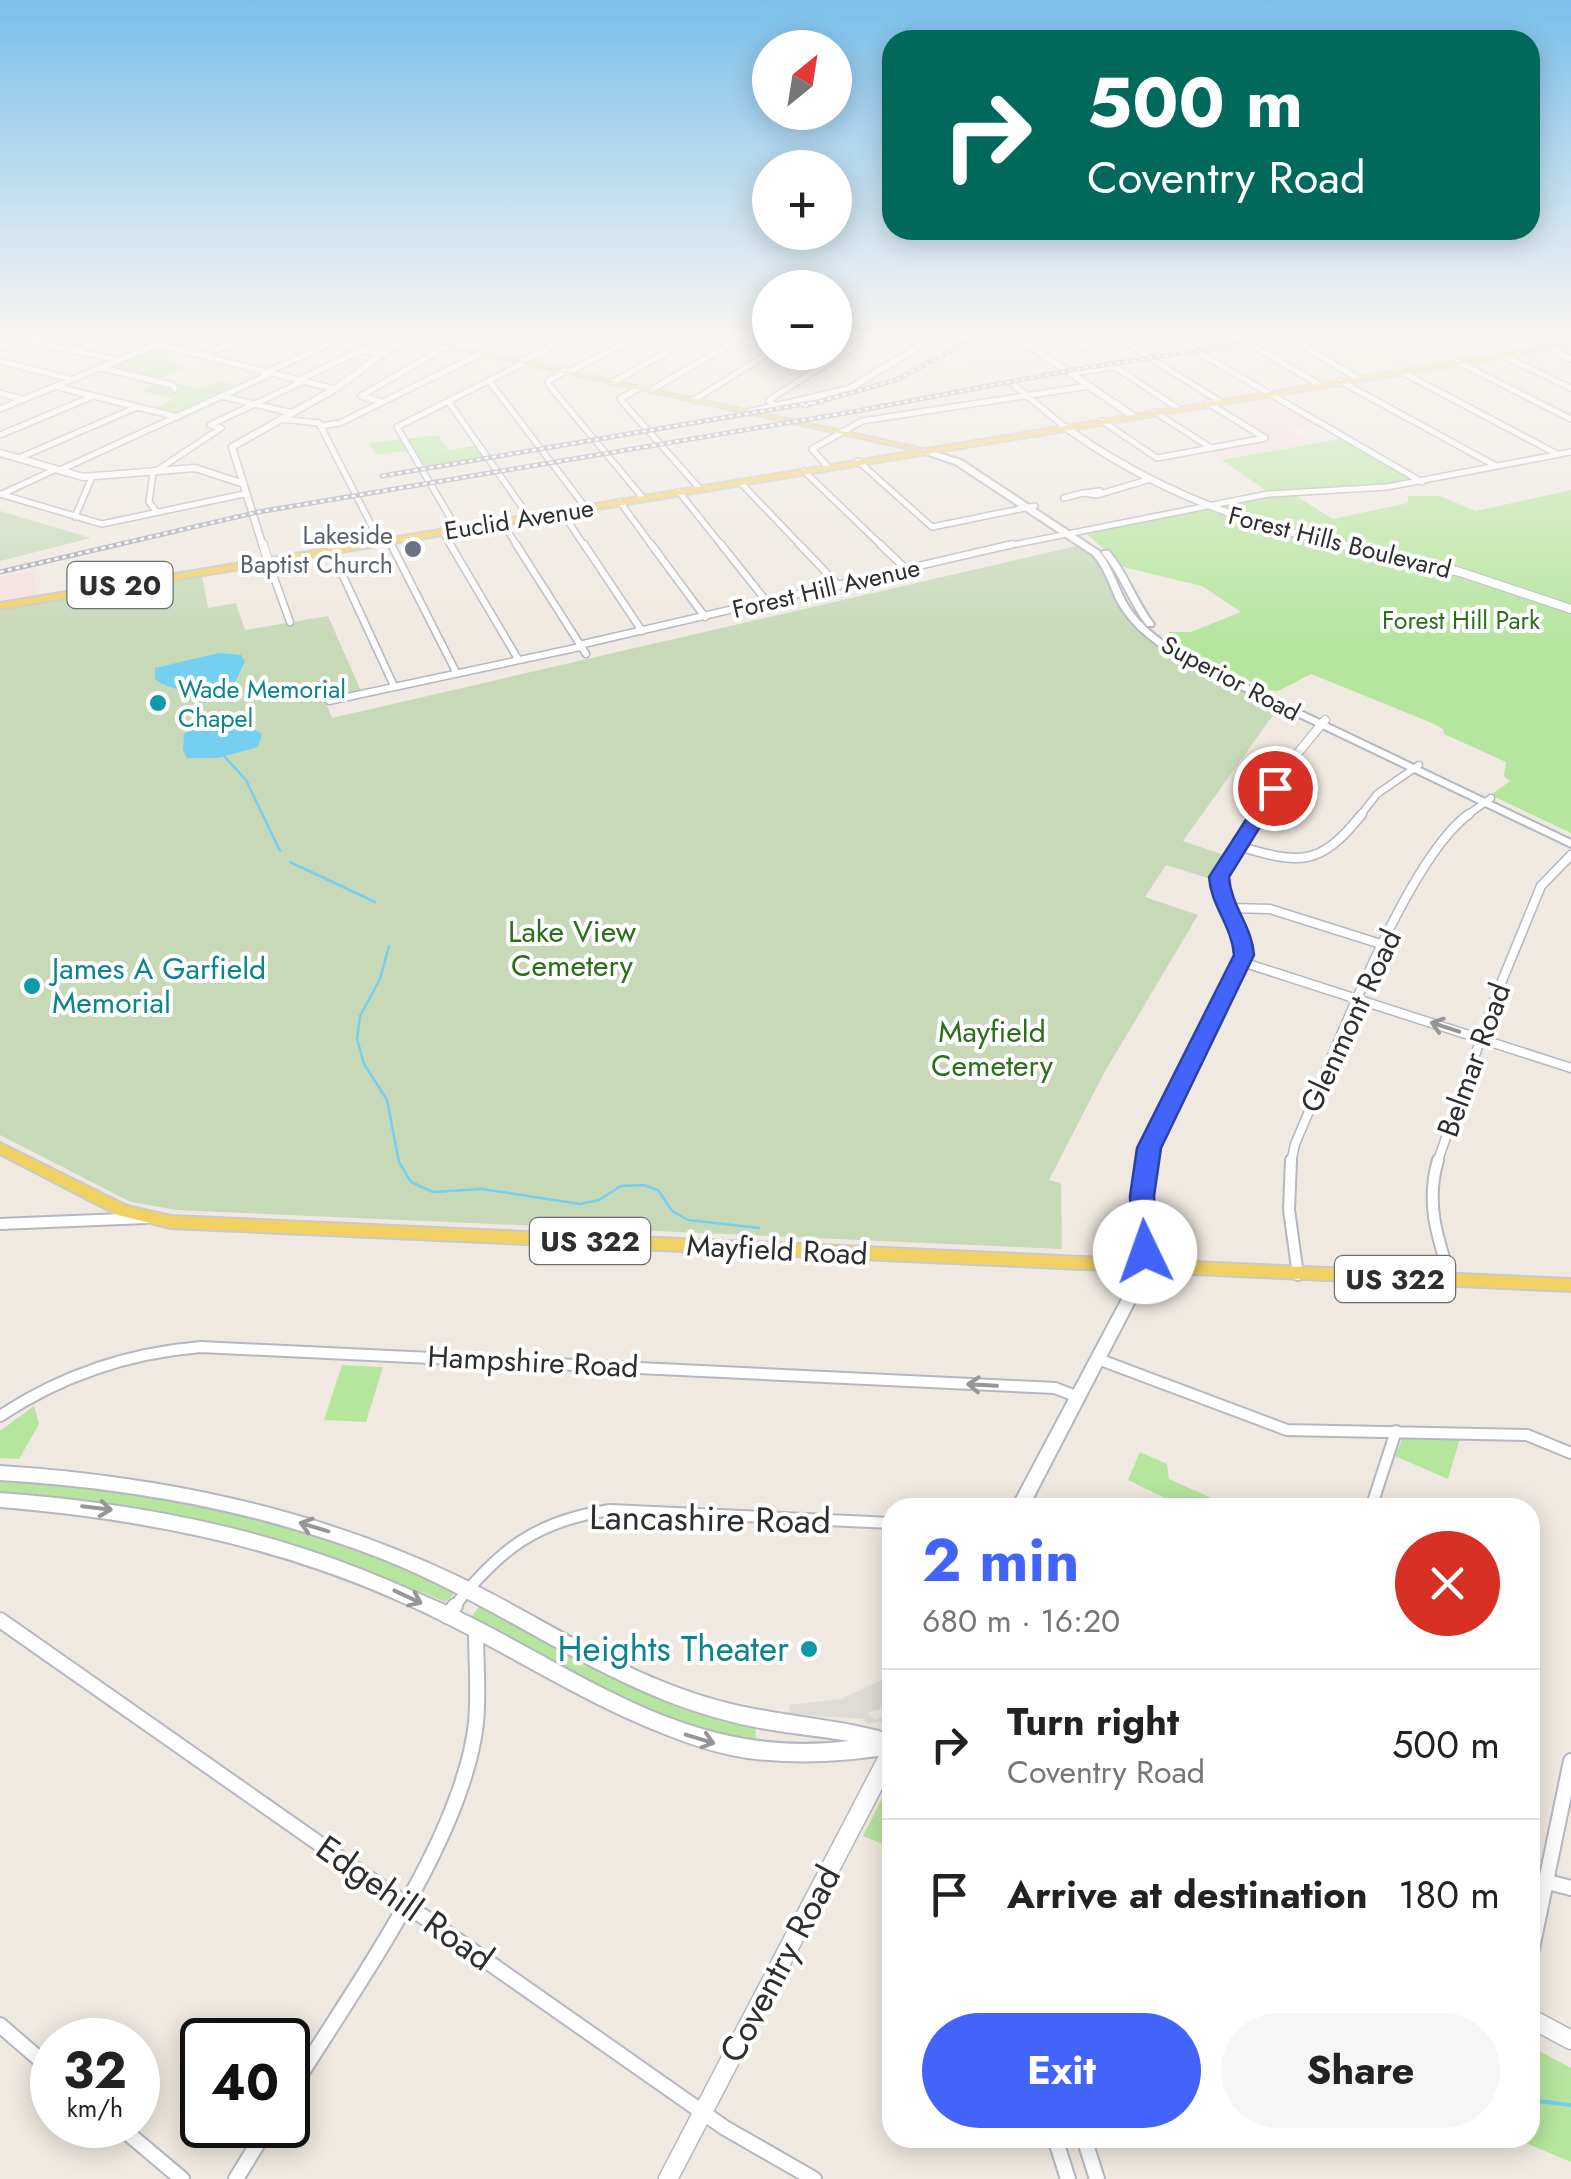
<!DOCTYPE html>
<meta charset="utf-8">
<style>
body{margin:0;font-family:Jost,sans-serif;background:#f6f6f6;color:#222;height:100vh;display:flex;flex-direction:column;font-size:38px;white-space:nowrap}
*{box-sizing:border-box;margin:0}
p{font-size:32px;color:#767676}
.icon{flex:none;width:55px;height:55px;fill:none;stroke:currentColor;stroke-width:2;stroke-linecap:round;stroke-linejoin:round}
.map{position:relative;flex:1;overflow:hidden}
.side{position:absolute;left:882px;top:1498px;width:658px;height:650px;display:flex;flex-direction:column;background:#fff;border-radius:30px;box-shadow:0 5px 25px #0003}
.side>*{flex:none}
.top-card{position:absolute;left:882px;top:30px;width:658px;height:210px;border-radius:30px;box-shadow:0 5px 25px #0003;background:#00695c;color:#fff;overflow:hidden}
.needle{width:65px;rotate:30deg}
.tools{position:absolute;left:752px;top:30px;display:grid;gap:20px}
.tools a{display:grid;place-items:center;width:100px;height:100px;border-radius:50%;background:#fff;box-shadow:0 5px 25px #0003;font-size:50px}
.speed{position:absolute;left:30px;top:2018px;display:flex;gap:20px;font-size:50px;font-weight:700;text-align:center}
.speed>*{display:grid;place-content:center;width:130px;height:130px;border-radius:50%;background:#fff;box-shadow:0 5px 25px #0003;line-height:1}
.speed small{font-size:25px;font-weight:400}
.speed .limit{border:5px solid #111;border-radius:15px;background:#fff;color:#111}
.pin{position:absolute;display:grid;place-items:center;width:85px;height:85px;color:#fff;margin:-42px;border:5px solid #fff;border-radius:50%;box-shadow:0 2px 10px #0007}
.me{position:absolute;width:110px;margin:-55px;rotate:357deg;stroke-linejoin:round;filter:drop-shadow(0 0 8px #0008)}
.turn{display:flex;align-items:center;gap:35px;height:210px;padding:0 40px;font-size:45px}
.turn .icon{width:130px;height:130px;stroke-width:2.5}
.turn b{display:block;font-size:70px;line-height:85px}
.round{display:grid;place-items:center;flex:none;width:105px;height:105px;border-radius:52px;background:#f6f6f6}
.overview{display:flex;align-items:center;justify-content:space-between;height:170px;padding:0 40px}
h1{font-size:60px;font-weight:700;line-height:75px;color:#4264fb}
.cta{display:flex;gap:20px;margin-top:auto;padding:20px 40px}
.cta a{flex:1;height:115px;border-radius:60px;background:#4264fb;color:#fff;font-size:40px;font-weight:700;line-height:115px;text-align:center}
.cta a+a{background:#f6f6f6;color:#222}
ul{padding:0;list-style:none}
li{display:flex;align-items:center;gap:30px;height:150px;padding:0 40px;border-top:2px solid #e0e0e0}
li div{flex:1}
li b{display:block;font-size:38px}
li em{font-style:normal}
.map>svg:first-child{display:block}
.industrial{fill:#e3e1e8}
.education{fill:#f0e6d1}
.medical{fill:#f5dfe0}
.green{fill:#b6e59e}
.cemetery{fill:#c8d9b8}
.plaza{fill:#dfdcd8}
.water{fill:#75cff0}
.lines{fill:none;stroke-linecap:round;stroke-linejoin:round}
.stream-far1{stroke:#75cff0;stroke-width:2.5}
.stream{stroke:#75cff0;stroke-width:4}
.minor-far4-casing{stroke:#b4b7c1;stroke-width:8}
.minor-far3-casing{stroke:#b4b7c1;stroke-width:9}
.minor-far2-casing{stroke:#b4b7c1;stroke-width:11}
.minor-far1-casing{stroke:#b4b7c1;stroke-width:14}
.minor-casing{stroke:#b4b7c1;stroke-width:18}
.tertiary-far4-casing{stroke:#b4b7c1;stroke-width:9}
.tertiary-far3-casing{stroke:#b4b7c1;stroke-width:10}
.tertiary-far2-casing{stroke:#b4b7c1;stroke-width:14}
.tertiary-far1-casing{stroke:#b4b7c1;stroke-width:18}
.tertiary-casing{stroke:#b4b7c1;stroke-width:21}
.secondary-casing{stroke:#b4b7c1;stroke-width:4}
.primary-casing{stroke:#c9c9c9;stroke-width:4}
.minor-far4{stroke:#fff;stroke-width:5}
.minor-far3{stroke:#fff;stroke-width:6}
.minor-far2{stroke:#fff;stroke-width:8}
.minor-far1{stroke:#fff;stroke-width:10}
.minor{stroke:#fff;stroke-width:14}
.tertiary-far4{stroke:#fff;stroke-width:6}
.tertiary-far3{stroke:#fff;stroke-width:8}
.tertiary-far2{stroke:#fff;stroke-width:10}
.tertiary-far1{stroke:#fff;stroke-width:14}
.tertiary{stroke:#fff;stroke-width:18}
.secondary{fill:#fff;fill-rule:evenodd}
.primary{fill:#f2d163;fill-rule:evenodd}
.rail-casing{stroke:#a3a6b8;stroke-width:5}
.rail{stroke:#fff;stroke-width:2.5;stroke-dasharray:4;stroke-linecap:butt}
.oneway{stroke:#969696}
.route{fill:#4264fb;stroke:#2b41a3;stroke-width:2.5}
.worship-dot{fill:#6b7280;stroke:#fff;stroke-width:4}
.culture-dot{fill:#0f9aa8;stroke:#fff;stroke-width:4}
.labels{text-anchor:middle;stroke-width:8;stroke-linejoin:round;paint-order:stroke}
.far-street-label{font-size:25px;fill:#2e2e2e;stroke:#fff}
.far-worship-label{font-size:25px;fill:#5b616d;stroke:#fff;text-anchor:end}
.far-park-label{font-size:25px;fill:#2c6e1b;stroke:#fff}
.far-culture-label{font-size:25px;fill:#0d838f;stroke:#fff;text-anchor:start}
.shield{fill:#fff;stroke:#6d6d6d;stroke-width:2.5}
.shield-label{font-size:28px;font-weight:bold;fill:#2e2e2e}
.park-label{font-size:30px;fill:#2c6e1b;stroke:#fff}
.culture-label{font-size:30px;fill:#0d838f;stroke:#fff;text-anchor:start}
.street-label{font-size:30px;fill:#2e2e2e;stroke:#fff}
.near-street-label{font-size:35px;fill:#2e2e2e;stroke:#fff}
.near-culture-label{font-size:35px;fill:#0d838f;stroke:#fff;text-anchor:end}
</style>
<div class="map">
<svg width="1571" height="2179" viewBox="0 0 1571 2179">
<rect width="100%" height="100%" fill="#efe9e1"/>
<path class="industrial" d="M1007,336l45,27 -59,9 -26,-2 3,-16 25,-17z"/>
<path class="education" d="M1323,336h39l53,33 -58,9 -66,-38z
M216,362l29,9 -44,18 -42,-11 27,-11 13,3z"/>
<path class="medical" d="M1269,396l52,27 -34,7 23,14 -87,16 -16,-11 60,-11 -32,-20 23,-4 -20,-13z
M34,571l3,26 -37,6v-26z"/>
<path class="green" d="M157,346l19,5 -14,8 24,8 -25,12 39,10 19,-8 21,5 -61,28 -23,-6 18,-9 -34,-8 22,-10 -54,-14z
M438,435l10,15 31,-5 9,13 -66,11 -12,-19 -33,5 -8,-12z
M1345,438l71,42 -41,7 -107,5 -46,-32z
M1571,490v343l-80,-38 19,-14 -6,-5 2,-14 -62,-28 -1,-5 -11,-6 -121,-49 -33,17 -10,-1 -82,-39 -18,-19h23l50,-20 -39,-26 -79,-19 -38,-35 206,-39 42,26 75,-16v-7h32l36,15z
M342,1365l41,2 -17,55 -42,-2z
M34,1406l5,18 -20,35 -19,-1v-27z
M1403,1437l57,1 -12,41 -53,-23z
M1140,1452l27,12 2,15 58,26 -1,2h-62l3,-8 -39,-19z
M0,1478c118,7 234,26 346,65 36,12 71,30 106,45l1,7 -8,7c-22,-11 -43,-16 -64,-25 -122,-47 -250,-80 -381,-83z
M481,1604l274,123 1,10 -8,7 -88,-25 -191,-99z
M892,1779v69l-29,-12z
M1530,2046l41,22v94l-57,-24h16z"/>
<path class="cemetery" d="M0,511l91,27 -91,23z
M1081,545c27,19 27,46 45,70 36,47 101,68 152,93l-95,133 41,14 -13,24 -45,-14 -21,32 53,18 -94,158 -55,107 12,3 1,66 -885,-39 -46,-8 -131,-67v-525l202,-34 6,32 28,-5 9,27 83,-14 33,75 -37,7 8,20z"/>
<path class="plaza" d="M892,1675v30l-24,8 6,7 18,-6 -3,6 -23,4 -2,-5 -74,-5 -1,-9 52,-6z"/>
<path class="water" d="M219,653l22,2 4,6 -11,24c-25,6 -58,11 -79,-6v-11z
M227,721l17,3 18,10 -4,13 -40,11h-31l-4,-8 1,-16 19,-12z"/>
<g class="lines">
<path class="stream-far1" d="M224,756l22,24 34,71
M290,862l85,40
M389,946l-9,33 -20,37 -3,23 7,25 23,36 12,62 12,20 22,10 49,-3 98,15 19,-4 22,-14 22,-1 15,5 14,21 16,9 71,8"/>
<path class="stream" d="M1530,2100l41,5"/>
<defs>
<path id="minor-far4" d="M893,336l17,14
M1067,336l18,12
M1115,336l104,65
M1170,336l252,146
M1236,336l84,49
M1565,336l6,3
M1294,340l63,38
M34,342l84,18
M333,343l49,12
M160,345l175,44
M0,346l52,-10
M1547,347l24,12
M459,348l22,-12
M78,349l35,-13
M203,355l47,-19
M1502,355l69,33
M0,361l70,18
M521,362l51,-26
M1458,362l113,57
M102,368l70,17 3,4
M565,371l-17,10 1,4 94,113
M1400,371l157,83
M569,372l69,-36
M1071,373l44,-6 64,42
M263,374l84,-38
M299,380l63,-30
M489,381l97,127
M1340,381l156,85
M613,382l83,-46
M1014,385l51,42
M58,387l120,30
M639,388l-19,11 80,90
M651,390l93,-54
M0,393l21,6
M221,396l71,17
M694,400l77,-48
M448,401l81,116
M382,402l-21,-6 86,-50
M1208,403l57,35
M775,406l-6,-5 3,-3 98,-62
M0,409l178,-73
M1155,412l56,36
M281,419l38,4 61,119
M1102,421l55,37 108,-20
M320,426l20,-3 142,-70
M0,435l91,-38
M19,458l118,-51
M858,461l74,66 103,-21
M828,467l-16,-18 50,-28 227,-35
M60,470l208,-95
M804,471l79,76
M740,482l62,65
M1100,491l-17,2 14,2 50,-15
M679,492l44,55
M0,494l102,30 142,-30
M0,495l56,-26
M1064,498l19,-5
M620,502l33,45
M156,511l-7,-9 4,-29 68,-45 -11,-3 92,-43
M562,512l23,35
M75,517l17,-40
M502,522l16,25
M457,529l-60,-102 127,-64
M443,532l9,15
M389,540l3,7
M1002,547l266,-53 119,-7 184,-35"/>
<path id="minor-far3" d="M391,544l65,128
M450,544l68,115
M516,544l70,110
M584,544l58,87
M651,544l54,73
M721,544l46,58
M799,544l40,42
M880,544l27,26
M331,550l63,136
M268,561l22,61
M579,645l434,-101
M329,701l251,-54
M1360,816l17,-22 42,-29
M1466,816l25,-18"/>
<path id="minor-far2" d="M1238,846c61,18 81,22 124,-32
M1230,908l40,1 114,36
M1242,962l329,106
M1291,1163l4,-19c35,-79 110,-284 174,-330
M1437,1163l60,-170 44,-107 30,-31"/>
<path id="minor-far1" d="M1291,1160l-2,50 9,65
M1438,1160c-13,44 0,79 13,120
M1098,1359l189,71 240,5 44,18
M0,1416c62,-41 127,-63 201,-69l854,41 23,9
M1371,1508l25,-77
M453,1608c46,-58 82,-87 157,-98l282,13"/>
<path id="minor" d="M447,1616l8,-10
M0,1620l725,508 89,51
M1548,1882l23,6
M1530,1958l41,-197
M0,2025l52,45
M288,2095c62,-102 175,-255 188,-372 3,-30 0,-62 0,-92
M118,2125l64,54
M1055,2138l13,41
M1084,2138l13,41
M236,2179l33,-54"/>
<path id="tertiary-far4" d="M1016,336l117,80
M1505,336l25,14
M750,412l99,-23 87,-53
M1065,427c89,64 178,96 284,120
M0,453l83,24 112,-9 46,15
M263,547l-31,-100 103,-58 72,-53"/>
<path id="tertiary-far3" d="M263,544l5,17
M1338,544l122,28 111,37
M1257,816l40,-62 28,-34"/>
<path id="tertiary-far2" d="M1147,1163l2,-15 95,-193c-2,-29 -23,-49 -25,-78l40,-63"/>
<path id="tertiary-far1" d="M1146,1267l-4,-71 5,-36"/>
<path id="tertiary" d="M1530,2018l41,22
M668,2179l224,-429"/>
<path id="secondary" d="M926,449l35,11 138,91c13,16 18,34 27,51 14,25 39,41 62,55l383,183v7l-389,-186c-26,-16 -52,-34 -66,-62 -7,-16 -12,-31 -23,-44l-138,-91 -32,-11v-4z
M1103,551h6c19,22 27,50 45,73l-1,2h-6c-18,-23 -26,-51 -45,-73z
M146,1213l5,1 2,4 -2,4 -5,1 -146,6v-10z
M1146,1262l5,1 2,4 -125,241h-17l130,-245z
M0,1466c159,10 310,41 455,109 73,35 140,81 216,110 31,12 63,21 95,26 43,8 85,11 126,24v19c-47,7 -88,10 -136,5 -32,-3 -64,-14 -94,-26 -92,-36 -174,-94 -265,-133 -126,-56 -260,-82 -397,-93v-14c124,9 247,31 363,77 37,15 75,31 111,49 125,64 225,141 375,122 -27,-5 -55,-7 -83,-12 -35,-6 -69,-16 -102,-29 -97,-39 -182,-101 -279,-140 -124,-49 -252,-72 -385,-80z"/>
<path id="primary" d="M398,336h10l511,112 -4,2z
M1571,342v4l-1571,263v-6z
M0,1143l127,63 44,10 1400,63v12l-1400,-63 -53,-13 -118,-61z"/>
</defs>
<use href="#minor-far4" class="minor-far4-casing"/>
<use href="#minor-far3" class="minor-far3-casing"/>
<use href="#minor-far2" class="minor-far2-casing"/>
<use href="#minor-far1" class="minor-far1-casing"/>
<use href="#minor" class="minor-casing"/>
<use href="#tertiary-far4" class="tertiary-far4-casing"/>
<use href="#tertiary-far3" class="tertiary-far3-casing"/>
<use href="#tertiary-far2" class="tertiary-far2-casing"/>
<use href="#tertiary-far1" class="tertiary-far1-casing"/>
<use href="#tertiary" class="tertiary-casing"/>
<use href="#secondary" class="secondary-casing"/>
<use href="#primary" class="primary-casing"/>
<use href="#minor-far4" class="minor-far4"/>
<use href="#minor-far3" class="minor-far3"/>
<use href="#minor-far2" class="minor-far2"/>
<use href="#minor-far1" class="minor-far1"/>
<use href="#minor" class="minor"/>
<use href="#tertiary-far4" class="tertiary-far4"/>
<use href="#tertiary-far3" class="tertiary-far3"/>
<use href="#tertiary-far2" class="tertiary-far2"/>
<use href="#tertiary-far1" class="tertiary-far1"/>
<use href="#tertiary" class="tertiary"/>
<use href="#secondary" class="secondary"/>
<use href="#primary" class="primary"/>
<defs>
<path id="rail" d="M804,406l92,-26 83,-44
M382,476l434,-74
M0,572l258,-60 594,-100 220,-42 221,-34"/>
</defs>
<use href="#rail" class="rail-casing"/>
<use href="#rail" class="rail"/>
</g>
<defs><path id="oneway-shaft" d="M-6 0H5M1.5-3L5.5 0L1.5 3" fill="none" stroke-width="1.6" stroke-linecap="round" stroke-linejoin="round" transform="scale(2.5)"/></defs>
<g class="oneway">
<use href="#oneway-shaft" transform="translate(1445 1027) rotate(-162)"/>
<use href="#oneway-shaft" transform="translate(982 1385) rotate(-177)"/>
<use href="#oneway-shaft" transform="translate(97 1508) rotate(7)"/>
<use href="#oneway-shaft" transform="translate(314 1527) rotate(-163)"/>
<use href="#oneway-shaft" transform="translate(408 1597) rotate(25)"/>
<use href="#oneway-shaft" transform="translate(700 1739) rotate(17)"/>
</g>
<linearGradient id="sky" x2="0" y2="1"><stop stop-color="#7abfeb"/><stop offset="0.52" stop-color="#f8f5f2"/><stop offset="1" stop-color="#f8f5f2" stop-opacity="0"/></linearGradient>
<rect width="1571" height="641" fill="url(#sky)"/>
<path class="route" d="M1275,783l9,5 -55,89c2,29 23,49 25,78l-93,193 -7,48 4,56 -4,7h-18l-4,-7 -2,-56 7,-48 97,-193c-2,-29 -23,-49 -25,-78l60,-93z"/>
<circle class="worship-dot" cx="413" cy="549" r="10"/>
<g class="culture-dot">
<circle cx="158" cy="703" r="10"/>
<circle cx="32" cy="986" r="10"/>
<circle cx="809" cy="1649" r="10"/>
</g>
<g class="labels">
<g class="far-street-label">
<text transform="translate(519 519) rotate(-9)" y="9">Euclid Avenue</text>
<text transform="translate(1340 542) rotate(14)" y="9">Forest Hills Boulevard</text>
<text transform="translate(826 588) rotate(-13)" y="9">Forest Hill Avenue</text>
<text transform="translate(1231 678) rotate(28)" y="9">Superior Road</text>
</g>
<g class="far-worship-label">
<text x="393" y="544">Lakeside<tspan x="393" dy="29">Baptist Church</tspan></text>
</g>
<g class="far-park-label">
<text x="1461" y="629">Forest Hill Park</text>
</g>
<g class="far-culture-label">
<text x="178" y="698">Wade Memorial<tspan x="178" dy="29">Chapel</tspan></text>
</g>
<g class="shield">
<rect x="67.5" y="562" width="105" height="46" rx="8"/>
<rect x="530" y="1218" width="120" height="46" rx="8"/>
<rect x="1335" y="1256" width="120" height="46" rx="8"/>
</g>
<g class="shield-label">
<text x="120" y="595">US 20</text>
<text x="590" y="1251">US 322</text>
<text x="1395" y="1289">US 322</text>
</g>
<g class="park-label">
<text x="572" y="942">Lake View<tspan x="572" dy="34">Cemetery</tspan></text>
<text x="992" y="1042">Mayfield<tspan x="992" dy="34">Cemetery</tspan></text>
</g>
<g class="culture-label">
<text x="52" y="979">James A Garfield<tspan x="52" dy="34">Memorial</tspan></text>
</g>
<g class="street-label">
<text transform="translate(1351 1021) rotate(-65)" y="10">Glenmont Road</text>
<text transform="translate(1474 1060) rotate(-70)" y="10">Belmar Road</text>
<text transform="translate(777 1250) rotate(3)" y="10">Mayfield Road</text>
<text transform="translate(533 1362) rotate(3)" y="10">Hampshire Road</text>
</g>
<g class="near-street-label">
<text transform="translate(710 1519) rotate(1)" y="12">Lancashire Road</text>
<text transform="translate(405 1903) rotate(35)" y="12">Edgehill Road</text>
<text transform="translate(780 1964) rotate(-62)" y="12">Coventry Road</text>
</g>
<g class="near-culture-label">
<text x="789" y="1661">Heights Theater</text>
</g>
</g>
</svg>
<div class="tools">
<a><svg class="needle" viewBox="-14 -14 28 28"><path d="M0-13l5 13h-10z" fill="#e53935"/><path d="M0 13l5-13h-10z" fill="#767676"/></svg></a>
<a>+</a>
<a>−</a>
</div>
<div class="speed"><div>32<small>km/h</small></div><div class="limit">40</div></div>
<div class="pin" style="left:1275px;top:788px;background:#d93025"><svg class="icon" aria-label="arrive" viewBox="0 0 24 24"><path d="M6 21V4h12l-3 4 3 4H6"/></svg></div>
<svg class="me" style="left:1145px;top:1252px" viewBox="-20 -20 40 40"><circle r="19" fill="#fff"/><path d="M0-13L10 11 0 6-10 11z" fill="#4264fb"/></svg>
<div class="top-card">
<div class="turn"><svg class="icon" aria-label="right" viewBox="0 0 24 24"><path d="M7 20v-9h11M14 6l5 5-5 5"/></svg><div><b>500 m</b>Coventry Road</div></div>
</div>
<section class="side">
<div class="overview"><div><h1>2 min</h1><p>680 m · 16:20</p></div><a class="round" style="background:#d93025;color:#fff"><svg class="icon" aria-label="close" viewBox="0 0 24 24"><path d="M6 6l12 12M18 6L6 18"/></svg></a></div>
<ul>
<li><svg class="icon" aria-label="right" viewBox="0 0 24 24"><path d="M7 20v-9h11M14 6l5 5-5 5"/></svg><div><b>Turn right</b><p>Coventry Road</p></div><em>500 m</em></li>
<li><svg class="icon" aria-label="arrive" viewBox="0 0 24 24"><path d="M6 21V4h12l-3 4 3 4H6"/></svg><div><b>Arrive at destination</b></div><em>180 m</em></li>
</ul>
<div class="cta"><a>Exit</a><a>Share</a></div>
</section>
</div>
